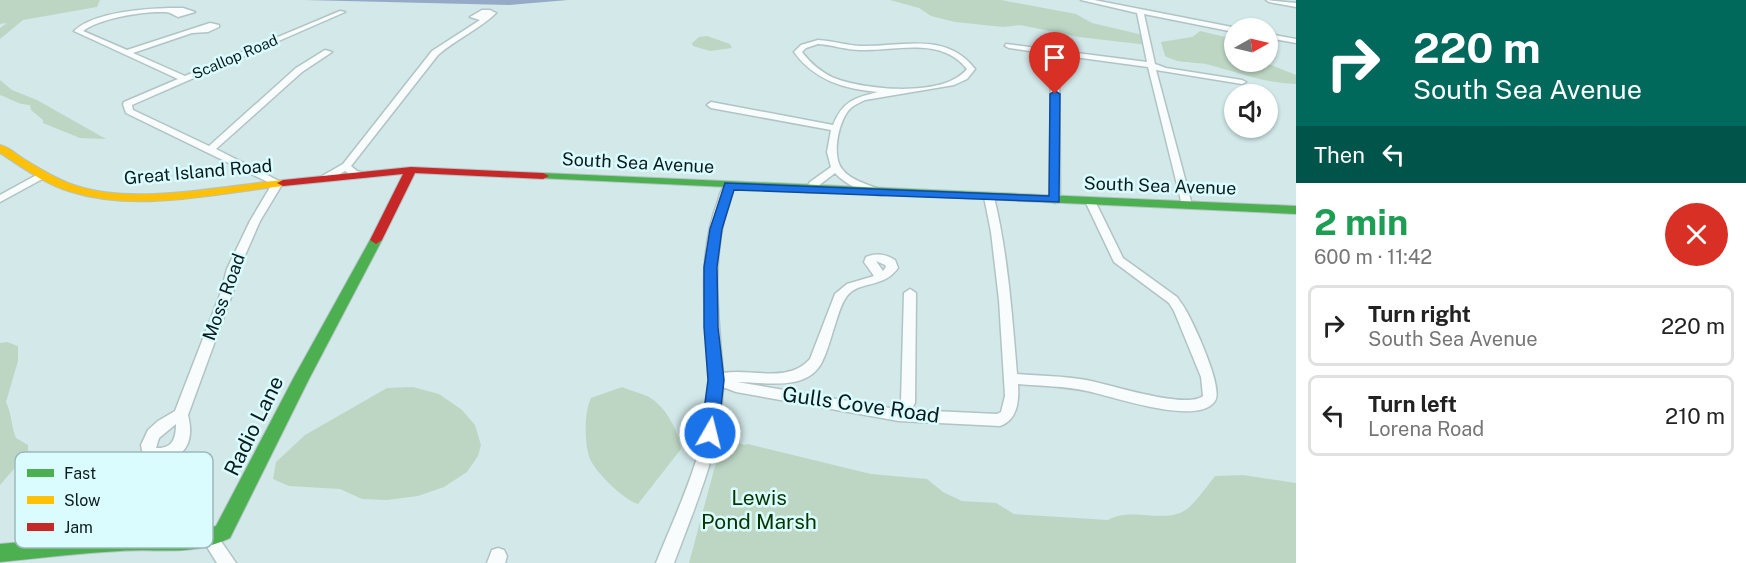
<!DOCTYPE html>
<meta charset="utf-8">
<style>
body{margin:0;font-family:"Public Sans",sans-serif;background:#f6f6f6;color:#222;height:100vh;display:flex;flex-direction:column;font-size:22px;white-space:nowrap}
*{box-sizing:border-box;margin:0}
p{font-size:20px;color:#767676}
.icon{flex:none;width:33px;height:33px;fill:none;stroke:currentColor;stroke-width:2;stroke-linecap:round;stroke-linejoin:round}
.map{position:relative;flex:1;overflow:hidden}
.side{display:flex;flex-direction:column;background:#fff;width:450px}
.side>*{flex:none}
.guide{background:#00695c;color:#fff;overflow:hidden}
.needle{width:39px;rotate:82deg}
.tools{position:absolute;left:1224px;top:18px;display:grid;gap:12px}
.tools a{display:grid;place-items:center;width:54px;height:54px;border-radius:50%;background:#fff;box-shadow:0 2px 4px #0004;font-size:30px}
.pin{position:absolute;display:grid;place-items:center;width:51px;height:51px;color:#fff;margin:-62px -26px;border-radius:50% 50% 50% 0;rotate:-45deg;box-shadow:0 0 6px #0007}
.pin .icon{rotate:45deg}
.me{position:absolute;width:66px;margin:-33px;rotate:8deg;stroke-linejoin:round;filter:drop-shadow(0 0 4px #0008)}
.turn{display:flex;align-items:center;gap:21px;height:126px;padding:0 18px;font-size:27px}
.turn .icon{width:78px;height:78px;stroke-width:2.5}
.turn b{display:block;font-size:42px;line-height:51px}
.then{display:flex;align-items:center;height:57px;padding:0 18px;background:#0003;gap:12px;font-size:22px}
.round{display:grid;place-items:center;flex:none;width:63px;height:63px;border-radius:32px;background:#f6f6f6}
.head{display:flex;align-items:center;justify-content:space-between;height:102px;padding:0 18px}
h1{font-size:36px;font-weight:700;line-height:45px;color:#1e9e55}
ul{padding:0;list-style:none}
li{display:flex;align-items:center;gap:18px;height:81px;margin:0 12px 9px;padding:0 6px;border:3px solid #e0e0e0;border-radius:9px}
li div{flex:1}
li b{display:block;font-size:22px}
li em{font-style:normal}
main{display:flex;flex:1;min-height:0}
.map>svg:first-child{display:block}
.green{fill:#bdd6c4}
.water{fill:#95aac7}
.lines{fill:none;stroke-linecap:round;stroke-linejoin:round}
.street-casing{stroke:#b2c3c4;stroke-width:3}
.fast-casing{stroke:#b2c3c4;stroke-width:2}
.slow-casing{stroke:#b2c3c4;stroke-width:2}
.jam-casing{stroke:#b2c3c4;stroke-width:2}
.street{fill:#f8fcfc;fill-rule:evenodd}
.fast{fill:#4caf50;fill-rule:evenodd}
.slow{fill:#ffc107;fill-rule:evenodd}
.jam{fill:#c62828;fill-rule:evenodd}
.route{fill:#1a73e8;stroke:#114b97;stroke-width:1.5}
.labels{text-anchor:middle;stroke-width:5;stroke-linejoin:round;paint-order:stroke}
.far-street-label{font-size:15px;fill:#0b1b1c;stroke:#dbfcfe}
.street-label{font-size:18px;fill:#0b1b1c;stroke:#dbfcfe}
.near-street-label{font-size:21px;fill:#0b1b1c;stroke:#dbfcfe}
.near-park-label{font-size:21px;fill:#063500;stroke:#dbfcfe}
.key{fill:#dbfcfe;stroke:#9db8ba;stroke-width:1.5}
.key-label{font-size:16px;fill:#0b1b1c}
</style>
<main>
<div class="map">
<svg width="1296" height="563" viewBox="0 0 1296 563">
<rect width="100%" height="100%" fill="#d2e8e9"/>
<path class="green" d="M0,0h100l-3,7 -74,13 -23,19v-11l7,-5 -7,1z
M890,0h111l75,14 16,9 51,12 5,10 -69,-8 -59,-12 -17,2 -48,-5 -24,-6 -12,-8z
M1200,31l34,8v23h30l32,13v9c-31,-1 -57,-11 -86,-19 -16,-4 -28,0 -45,-9l-4,-14 31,-5z
M707,36l23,8 2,4 -22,3 -17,-5 -1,-3 7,-6z
M0,80l12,10 25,10 69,39 -26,-1 -37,-15v-3l-12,-10 -1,-5c-11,0 -19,-6 -30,-10z
M7,342l11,4v15l-12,41c6,12 5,24 10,36l12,7v8l-28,32v-142z
M413,387l26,7 23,16 13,15 6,20 -3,11 -11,16 -23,15 -26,9 -31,4 -25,-1 -22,-10 -51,-3 -16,-7 3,-17 29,-27 82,-47z
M622,387c9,4 19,6 27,10 17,10 29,33 32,52l-43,55c-14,-4 -42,-31 -48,-45 -6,-15 -6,-47 1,-61z
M725,437l19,8 4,-1 123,30 56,5 16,13 19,9 34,2 18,11 94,6c25,-14 57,5 79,-11 7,-5 22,-25 28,-33l28,-1 53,8v80h-607l25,-93z"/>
<path class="water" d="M305,0h263l-59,5z"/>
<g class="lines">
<defs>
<path id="street" d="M1081,0h13l143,28h-3v4l-90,-18 11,50 11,4 76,12 4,2 -4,2 -86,-14 36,135 -1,2 -4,1 -5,-3 -34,-138 -89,-12 1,145 -5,3 -5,-3 1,-146 -42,-6 -4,-2 1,-2 141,18 -10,-49z
M1266,0l30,3v4l-27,-5z
M169,8h14l12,4 -17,5c-4,-2 -8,-5 -13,-5 -21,-1 -65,6 -82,19l44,19 83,-27 9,2v2l-11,5 -16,1 -59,20 52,23 155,-65 5,1 -213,93 1,5 76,36 87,-78 29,-18 7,2 -30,20 -86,77 67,34 -23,38 -21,48 -6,23 -45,123c9,35 -12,52 -45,41l-2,-11 7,-15 10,-9 17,-10 46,-119 6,-23 23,-48 22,-37 -146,-71 -3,-9 1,-2 54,-23 -104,-48c20,-19 68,-22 95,-23zM176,424c0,15 -4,25 -20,24l3,-10z
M482,10h8l6,3c-16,16 -40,26 -58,42l-87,111 6,5 8,2v4l-14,-2 -6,-4 -15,9h-8v-4l21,-12 89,-113 48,-31 -10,-3z
M1268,34l28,5v4l-28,-5z
M818,40c15,1 28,5 42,6 42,1 86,-15 115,23l-8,10 -13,6 -89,15c-4,2 -9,4 -13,7 -13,10 -21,48 -10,62 9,12 28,16 42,22l1,2 -1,2c-15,2 -39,-11 -49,-22l-17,13 -4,6h-8l-1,-2 5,-8 21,-15 -4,-15 4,-22 -120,-22 -4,-3 4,-3 122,23c10,-24 21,-27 45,-33 -34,-3 -64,-12 -84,-40l7,-7zM818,44c15,1 28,6 42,6 37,1 81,-14 107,19 -23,29 -102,21 -133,9 -13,-6 -23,-14 -32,-26l4,-4z
M42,172l4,1v4l-46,25v-7z
M729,183l5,3c-24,62 -17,122 -11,187 29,-5 65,11 87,-14l25,-65 12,-10 27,-8 -10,-14 2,-5c11,-4 19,-3 29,3l3,8c-15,21 -38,12 -51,28 -7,9 -10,24 -14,35 -3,10 -6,21 -11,31 -15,30 -58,20 -85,20l159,27 5,-7 3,-109 6,-4 6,4 -1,110 -4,7 86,4 4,-2 4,-16 -6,-96 -8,-68 -7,-35 5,-3 5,3c14,58 18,117 23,177 23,2 47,2 69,6 23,4 100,30 117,16l-2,-19 -27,-66 -5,-8 -55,-41 -29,-61 5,-3 5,3 28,57 54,39 7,10c9,15 40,81 31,94 -17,26 -103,-5 -128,-10 -22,-5 -46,-5 -69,-7 1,16 0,36 -18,42l-101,-5 -163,-29 -13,-5c-2,62 -28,119 -49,176h-18c24,-60 58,-126 53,-193 -4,-56 -12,-115 9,-169 2,-7 4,-15 11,-18zM876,261l9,4 1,2 -3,4z
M210,531l6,3 20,29h-19l-15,-24 2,-5z
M498,548l6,2 3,6 -2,7h-18l5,-13z"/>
<path id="fast" d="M543,173l753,33v8l-757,-36 -2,-2z
M376,236l6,4 -73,139 -79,159c-40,19 -68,10 -110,13 -40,2 -80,7 -120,11v-18l121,-11h70l25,-7 77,-147 77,-139z"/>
<path id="slow" d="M0,145c9,2 16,9 24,14 16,10 34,21 53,27 58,19 145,0 206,-6l6,3 -6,3c-69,8 -147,27 -215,5 -25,-8 -46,-24 -68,-38z"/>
<path id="jam" d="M411,167l132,6 6,3 -6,3 -128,-6 -33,67 -6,4 -6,-4 33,-66 -120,12 -6,-3 6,-3z"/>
</defs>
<use href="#street" class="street-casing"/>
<use href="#fast" class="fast-casing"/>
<use href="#slow" class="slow-casing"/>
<use href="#jam" class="jam-casing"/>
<use href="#street" class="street"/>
<use href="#fast" class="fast"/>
<use href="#slow" class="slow"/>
<use href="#jam" class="jam"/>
</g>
<path class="route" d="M1055,91l5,3 -1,108 -325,-12 -12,39 -5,38 1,60 6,53 -6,53 -2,5 -6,2 -7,-2 -2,-5 7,-53 -4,-53v-60l6,-38 15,-46 324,13 1,-102z"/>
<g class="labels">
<g class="far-street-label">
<text transform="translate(235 57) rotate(-23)" y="5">Scallop Road</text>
</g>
<g class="street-label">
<text transform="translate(638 163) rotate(3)" y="6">South Sea Avenue</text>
<text transform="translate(198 172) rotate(-5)" y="6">Great Island Road</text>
<text transform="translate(1160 186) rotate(2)" y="6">South Sea Avenue</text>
<text transform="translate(224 297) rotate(-70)" y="6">Moss Road</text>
</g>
<g class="near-street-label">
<text transform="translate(861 405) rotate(8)" y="7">Gulls Cove Road</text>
<text transform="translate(254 426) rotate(-64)" y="7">Radio Lane</text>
</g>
<g class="near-park-label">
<text x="759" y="505">Lewis<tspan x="759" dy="24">Pond Marsh</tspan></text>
</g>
</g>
<rect x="15" y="452" width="198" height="96" rx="9" class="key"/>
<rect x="27" y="469" width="27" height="8" fill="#4caf50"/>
<rect x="27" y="496" width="27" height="8" fill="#ffc107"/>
<rect x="27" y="523" width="27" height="8" fill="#c62828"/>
<g class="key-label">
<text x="64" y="479">Fast</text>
<text x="64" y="506">Slow</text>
<text x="64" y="533">Jam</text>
</g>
</svg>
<div class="tools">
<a><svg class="needle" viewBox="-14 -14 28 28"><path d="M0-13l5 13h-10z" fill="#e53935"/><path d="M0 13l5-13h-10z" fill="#767676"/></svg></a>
<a><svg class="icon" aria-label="sound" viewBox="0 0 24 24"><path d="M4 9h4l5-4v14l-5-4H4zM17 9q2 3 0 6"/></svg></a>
</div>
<div class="pin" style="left:1055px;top:94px;background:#d93025"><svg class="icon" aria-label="arrive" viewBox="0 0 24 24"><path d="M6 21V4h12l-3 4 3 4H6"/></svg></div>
<svg class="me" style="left:710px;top:433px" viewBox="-20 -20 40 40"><circle r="17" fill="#1a73e8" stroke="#fff" stroke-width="3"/><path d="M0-11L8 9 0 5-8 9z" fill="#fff"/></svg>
</div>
<section class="side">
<div class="guide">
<div class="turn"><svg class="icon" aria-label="right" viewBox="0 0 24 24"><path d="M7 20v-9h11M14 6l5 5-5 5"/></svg><div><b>220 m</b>South Sea Avenue</div></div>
<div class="then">Then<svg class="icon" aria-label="left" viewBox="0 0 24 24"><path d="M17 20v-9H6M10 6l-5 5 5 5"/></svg></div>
</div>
<div class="head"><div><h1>2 min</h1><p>600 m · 11:42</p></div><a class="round" style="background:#d93025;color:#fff"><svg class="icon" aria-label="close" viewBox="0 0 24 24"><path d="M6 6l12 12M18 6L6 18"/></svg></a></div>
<ul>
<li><svg class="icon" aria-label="right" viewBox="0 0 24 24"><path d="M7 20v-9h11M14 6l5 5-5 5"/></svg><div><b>Turn right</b><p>South Sea Avenue</p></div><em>220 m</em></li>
<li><svg class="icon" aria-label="left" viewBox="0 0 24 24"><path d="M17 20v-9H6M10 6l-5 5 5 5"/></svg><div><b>Turn left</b><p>Lorena Road</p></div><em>210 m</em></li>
</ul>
</section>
</main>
